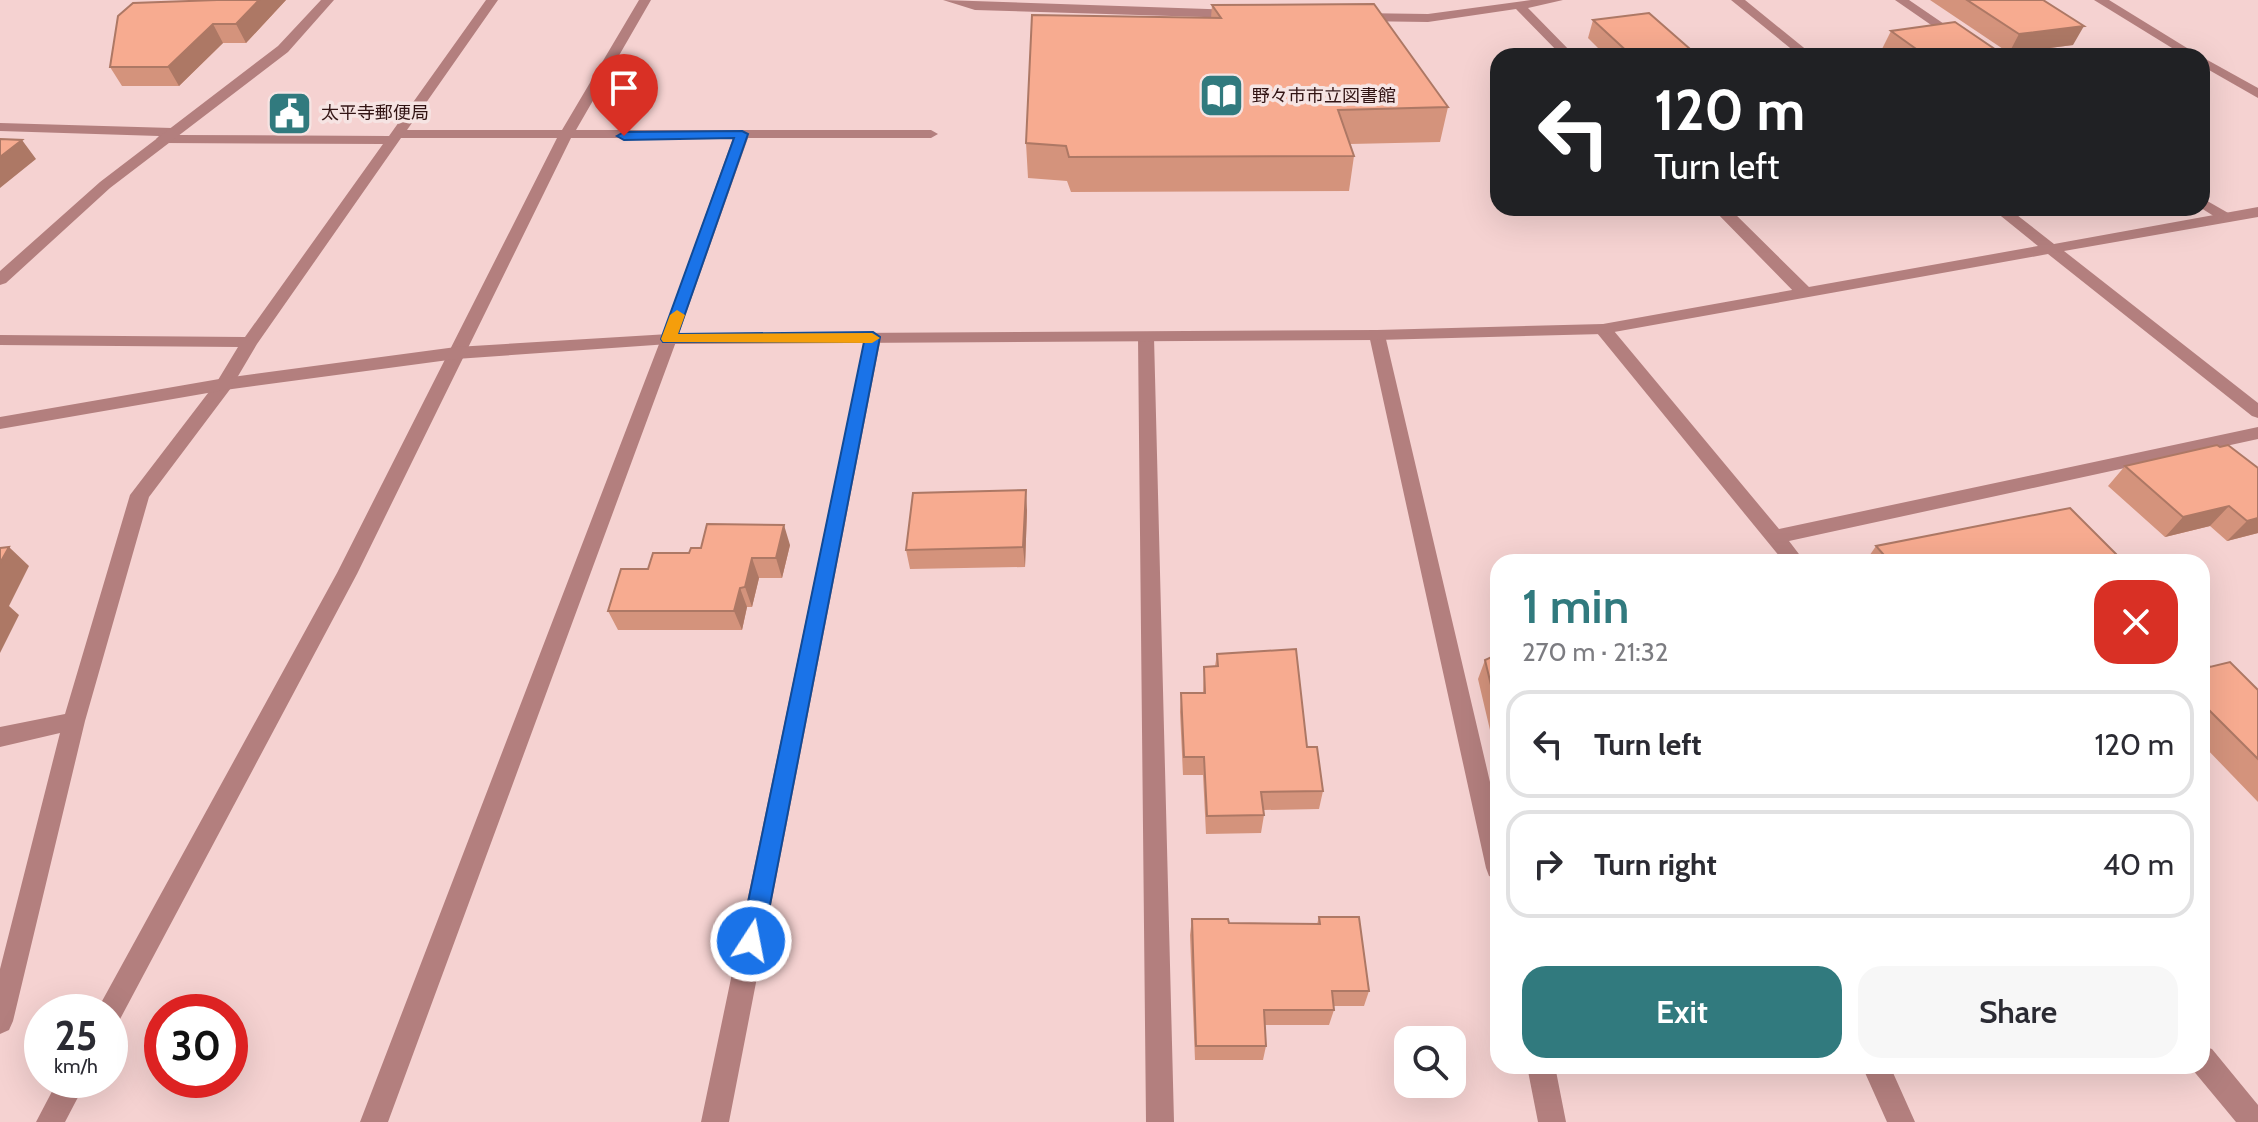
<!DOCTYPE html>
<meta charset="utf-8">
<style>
body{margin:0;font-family:Cabin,"Noto Sans JP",sans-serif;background:#f7f7f7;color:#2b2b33;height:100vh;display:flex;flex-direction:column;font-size:30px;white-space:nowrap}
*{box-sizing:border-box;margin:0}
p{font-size:26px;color:#7c7c81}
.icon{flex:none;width:44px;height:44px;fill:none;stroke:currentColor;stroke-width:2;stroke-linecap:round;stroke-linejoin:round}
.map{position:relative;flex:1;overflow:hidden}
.sheet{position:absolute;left:1490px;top:554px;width:720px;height:520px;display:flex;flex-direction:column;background:#fff;border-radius:24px;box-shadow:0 8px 32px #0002}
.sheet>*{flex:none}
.banner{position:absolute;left:1490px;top:48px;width:720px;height:168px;border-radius:24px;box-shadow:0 8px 32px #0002;background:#202124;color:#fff;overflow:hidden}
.fabs{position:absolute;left:1394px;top:1026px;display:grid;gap:16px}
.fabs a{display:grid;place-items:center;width:72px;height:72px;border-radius:16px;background:#fff;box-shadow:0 8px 32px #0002;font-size:40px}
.speed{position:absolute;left:24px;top:994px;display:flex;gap:16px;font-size:40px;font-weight:700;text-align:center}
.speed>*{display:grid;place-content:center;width:104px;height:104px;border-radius:50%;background:#fff;box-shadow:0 8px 32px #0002;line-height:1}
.speed small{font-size:20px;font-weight:400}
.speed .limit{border:12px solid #d22;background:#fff;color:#111}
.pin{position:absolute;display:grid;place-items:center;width:68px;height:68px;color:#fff;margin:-82px -34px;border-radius:50% 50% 50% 0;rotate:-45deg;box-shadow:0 0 8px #0007}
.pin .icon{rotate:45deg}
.me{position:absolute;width:88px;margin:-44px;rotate:11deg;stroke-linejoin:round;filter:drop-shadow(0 0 6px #0008)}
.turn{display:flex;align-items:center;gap:28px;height:168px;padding:0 32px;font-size:36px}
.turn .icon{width:104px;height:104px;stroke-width:2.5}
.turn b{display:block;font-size:56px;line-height:68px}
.round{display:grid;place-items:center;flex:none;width:84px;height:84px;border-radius:24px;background:#f7f7f7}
.headline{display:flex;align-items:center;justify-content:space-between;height:136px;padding:0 32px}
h1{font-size:48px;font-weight:600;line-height:60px;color:#317a7e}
.button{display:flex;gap:16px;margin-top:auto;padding:16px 32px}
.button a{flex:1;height:92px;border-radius:24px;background:#317a7e;color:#fff;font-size:32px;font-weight:600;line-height:92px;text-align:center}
.button a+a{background:#f7f7f7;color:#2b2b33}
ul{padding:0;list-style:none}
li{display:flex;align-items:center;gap:24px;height:108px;margin:0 16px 12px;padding:0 16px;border:4px solid #e1e1e2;border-radius:24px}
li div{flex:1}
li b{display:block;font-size:30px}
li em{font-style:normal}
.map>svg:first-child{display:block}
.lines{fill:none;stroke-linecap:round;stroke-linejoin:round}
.minor{fill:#b37f7e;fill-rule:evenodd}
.tertiary{fill:#b37f7e;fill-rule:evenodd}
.wall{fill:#d4937c}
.shaded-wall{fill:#ad7865}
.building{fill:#f7ab90;stroke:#ad7865;stroke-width:2}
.route{fill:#1a73e8;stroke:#114b97;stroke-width:2}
.slow{fill:#f59e0b}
.labels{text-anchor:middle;stroke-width:7;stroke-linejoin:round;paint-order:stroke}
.far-poi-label{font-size:18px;fill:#321414;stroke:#f6e4e3;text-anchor:start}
</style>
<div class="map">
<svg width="2258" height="1122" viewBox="0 0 2258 1122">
<rect width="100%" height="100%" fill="#f5d2d1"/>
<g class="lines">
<path class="minor" d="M486,0h12l-91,130h155l77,-130h12l-75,130h355l7,4 -7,4h-183l-71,201 -289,783h-28l301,-783 72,-201h-162l-214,436 -238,447 -9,4v-13h-13l4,-9 236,-430 220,-435h-156l-144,206 -26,44 -82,109 -64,224 -72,300 -4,9 -9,4v-65l60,-236 -60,14v-20l65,-13 65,-219 88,-115 20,-33 -238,-2v-10l245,2 138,-193 -220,-1 -7,-4 3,-3 -159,-5v-8l172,5 5,1v6l212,1z
M943,0l294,10 6,4 -6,4 -262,-8z
M1531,0h32l-35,8 47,48h-13l-46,-47 -88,13 -71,-1 -6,-4 6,-4 71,1z
M1895,0h14l82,56h-15z
M2094,0h15l91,56h-15z
M2202,57l56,31v10l-56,-32z
M2202,198l28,16v6h-10l-19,-12z
M1712,208h17l81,80v8h-12z
M1603,324l6,1 170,204 479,-102v12l-469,102 16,21h-21l-187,-229 -2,-4z
M1377,330l8,5 113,481v63l-9,-3 -3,-8 -117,-533z
M873,332l8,5 -152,785h-28l164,-785z
M1146,332l8,5 20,785h-28l-8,-785z
M2202,1046l10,3 46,56v17h-22l-44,-53 -1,-3h11z
M1527,1066h28l11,56h-28z
M1862,1066h28l25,56h-28z
M58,1080h29l-22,42h-29z"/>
<path class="tertiary" d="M321,0h13l-46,52 -178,136 -104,95 -6,2v-14l100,-89 178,-136z
M1731,0h14l69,56h-14z
M2258,207v10l-194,34 194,152v15l-6,-2 -204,-162 -445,80 -226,6 -708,4 -213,15 -231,31 -225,39v-12l225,-39 231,-31 213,-13 708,-4 226,-6 435,-78 -47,-38h17l46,36z"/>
</g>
<path class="wall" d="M217,0h69l-40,43h-23l-44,43h-57l-12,-19z
M1930,0h113l30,45 -64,8z
M1212,5l236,102 -8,35 -90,2 4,12 -5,35 -278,1 -4,-11 -39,-3 -2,-35 185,-125z
M1593,20l105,36h-92l-18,-18z
M1891,31l114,25h-114l-9,-7z
M2217,445l41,88 -31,8 -17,-15 -45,11 -57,-51 17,-20z
M1027,510l-2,57 -115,2 -4,-19z
M790,545l-8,33h-23l-7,29h-5l-5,23h-124l-10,-19 40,-42 41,-16z
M1876,546l248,16h12h-271z
M1217,654l90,93 16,44 -4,18 -56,1 1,5 -3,18 -55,1 -3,-59h-20l-3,-63 1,-19h22l1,-26 11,-1z
M1498,654v110l-20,-85 7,-19z
M2202,661l8,6 48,23v112l-56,-58z
M1319,917l50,74 -5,15h-30v4l-5,15h-64l1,21 -3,14h-68l-5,-125 2,-16 37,4 88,1z"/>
<path class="shaded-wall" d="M259,0h27l-40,43 -10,-19z
M213,24l10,19 -44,43 -11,-19z
M2084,26l-11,19 -64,8 10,-19z
M22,140l14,19 -36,29v-31z
M1026,490l1,20 -2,57 -2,-20z
M2229,506l-19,20 -45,11 18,-20z
M2258,518v15l-31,8 20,-20z
M784,525l6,20 -8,33 -6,-20z
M9,547l20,19 -20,40 10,9 -19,38v-90z
M752,558l7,20 -7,29 -7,-20z
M740,588l7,19 -5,23 -8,-19z"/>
<path class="building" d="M217,0h42l-23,24h-23l-45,43h-58l8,-51 15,-13z
M1967,0h76l41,26 -65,8z
M1374,4l74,103 -110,3 16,46 -285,1 -3,-11 -40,-3 6,-128 189,3 -9,-13z
M1649,13l49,43h-66l-39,-36z
M1955,22l50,34h-79l-35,-25z
M0,139l22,1 -22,17z
M2217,445l3,2 8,-2 30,23v50l-11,3 -18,-15 -46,11 -58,-51z
M1026,490l-3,57 -117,3 7,-57z
M2070,508l54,54 10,-3 2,3h-246l-14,-16z
M707,524l77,1 -8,33h-24l-7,29 -5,1 -6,23h-126l13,-42h27l5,-16h36l2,-5h10z
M9,547l-9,16v-15z
M1296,649l11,98h10l6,44 -62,1 3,23 -57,1 -3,-59h-20l-3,-64h24l-1,-26 14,-1 -1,-12z
M1498,654v60l-13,-54z
M2204,660l6,7 20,-5 28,28v69l-56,-56v-42z
M1319,917h40l10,74h-37l2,19h-70l2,36h-70l-4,-127h36l1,4 91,1z"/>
<path class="route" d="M742,131l6,3 -70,200 195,-2 7,5 -117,604 -4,8 -8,3 -8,-3 -3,-8 124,-599h-201l-2,-3 73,-201 -110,2 -7,-4 7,-4z"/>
<path class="slow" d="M677,310l8,5 -7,19 194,-1 8,5 -8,5 -209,-1 -2,-3 9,-24z"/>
<defs>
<symbol id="library-square" viewBox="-11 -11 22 22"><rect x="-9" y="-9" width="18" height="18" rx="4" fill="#317a7e" stroke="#f6e4e3"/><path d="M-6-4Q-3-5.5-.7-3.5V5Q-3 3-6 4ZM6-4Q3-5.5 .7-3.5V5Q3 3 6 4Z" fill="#fff"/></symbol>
<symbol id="civic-square" viewBox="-11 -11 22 22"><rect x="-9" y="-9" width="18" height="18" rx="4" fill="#317a7e" stroke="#f6e4e3"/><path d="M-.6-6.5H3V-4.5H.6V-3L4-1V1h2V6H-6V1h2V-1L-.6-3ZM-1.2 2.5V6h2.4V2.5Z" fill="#fff"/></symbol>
</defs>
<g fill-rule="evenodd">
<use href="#library-square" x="1196" y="70" width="51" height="51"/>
<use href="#civic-square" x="264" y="88" width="51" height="51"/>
</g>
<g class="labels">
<g class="far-poi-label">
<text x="1252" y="102">野々市市立図書館</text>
<text x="321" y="119">太平寺郵便局</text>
</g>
</g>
</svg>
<div class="fabs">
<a><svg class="icon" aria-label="search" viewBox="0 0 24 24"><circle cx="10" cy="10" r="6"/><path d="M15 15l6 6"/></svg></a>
</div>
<div class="speed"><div>25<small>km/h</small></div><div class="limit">30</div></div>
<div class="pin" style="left:624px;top:136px;background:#d93025"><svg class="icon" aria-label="arrive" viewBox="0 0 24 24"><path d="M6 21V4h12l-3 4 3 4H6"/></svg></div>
<svg class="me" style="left:751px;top:941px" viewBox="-20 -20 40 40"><circle r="17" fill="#1a73e8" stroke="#fff" stroke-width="3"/><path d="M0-11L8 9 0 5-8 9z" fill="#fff"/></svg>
<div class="banner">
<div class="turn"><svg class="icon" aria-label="left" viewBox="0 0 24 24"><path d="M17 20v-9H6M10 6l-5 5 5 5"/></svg><div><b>120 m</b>Turn left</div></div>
</div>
<section class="sheet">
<div class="headline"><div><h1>1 min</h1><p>270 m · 21:32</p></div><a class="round" style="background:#d93025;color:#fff"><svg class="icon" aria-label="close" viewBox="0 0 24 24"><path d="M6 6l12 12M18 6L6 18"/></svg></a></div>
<ul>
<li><svg class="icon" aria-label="left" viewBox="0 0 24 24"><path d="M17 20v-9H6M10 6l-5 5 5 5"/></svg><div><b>Turn left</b></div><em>120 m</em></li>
<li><svg class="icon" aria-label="right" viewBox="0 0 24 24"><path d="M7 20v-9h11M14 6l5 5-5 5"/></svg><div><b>Turn right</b></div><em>40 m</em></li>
</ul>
<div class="button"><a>Exit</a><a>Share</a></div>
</section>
</div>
